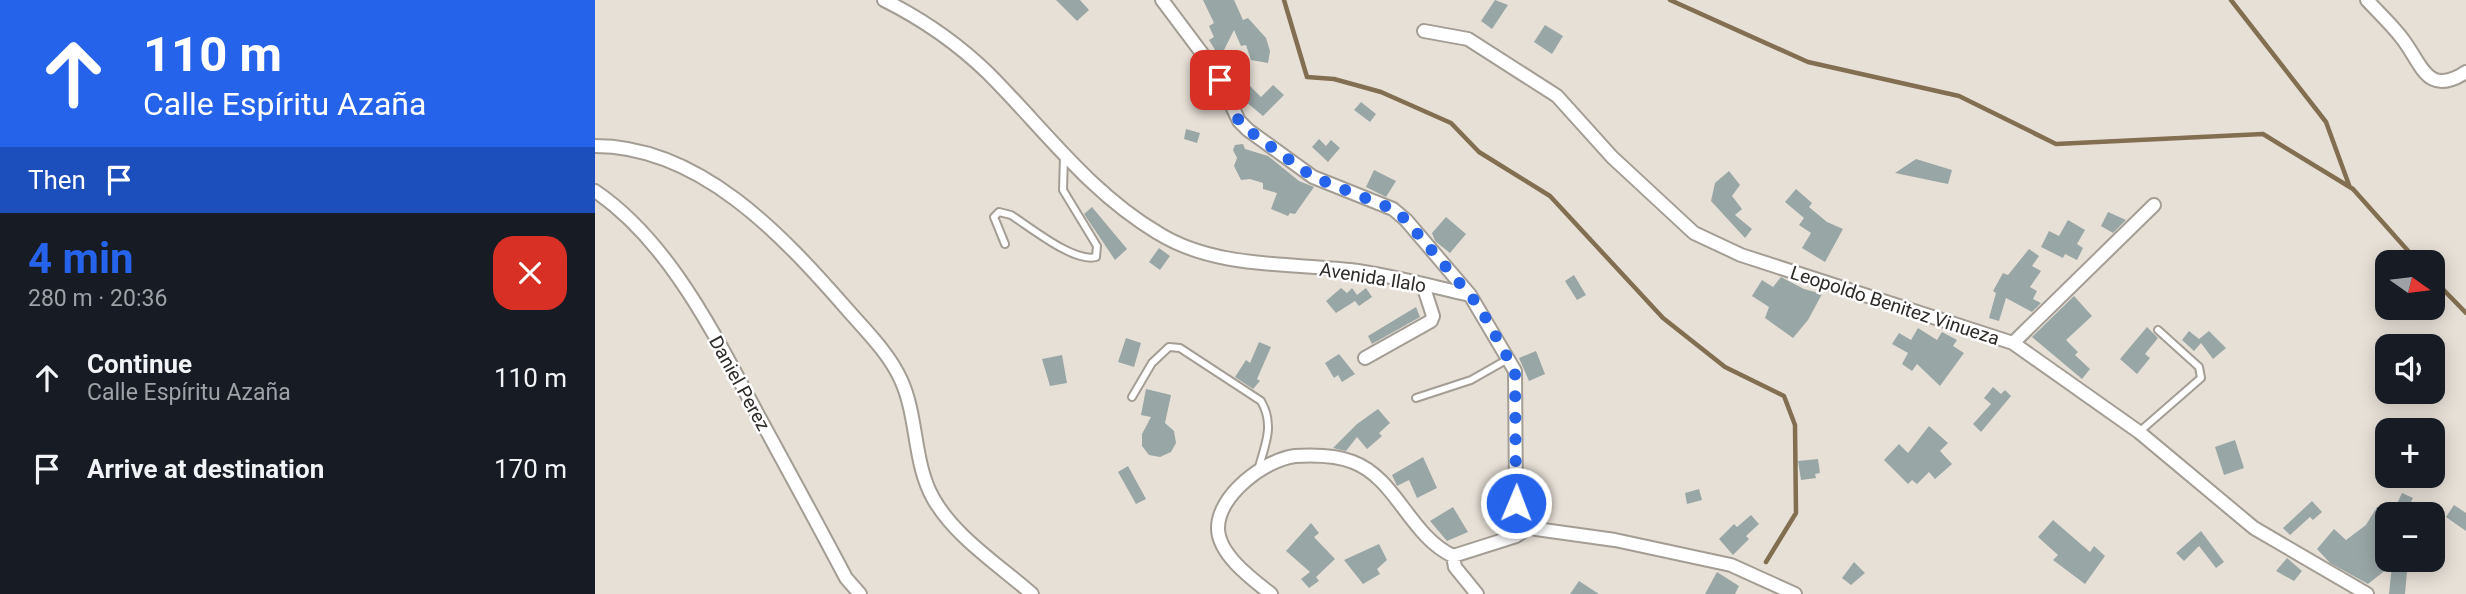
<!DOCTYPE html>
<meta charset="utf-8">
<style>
body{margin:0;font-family:Roboto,sans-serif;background:#242831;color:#f1f3f6;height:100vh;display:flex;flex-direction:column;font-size:26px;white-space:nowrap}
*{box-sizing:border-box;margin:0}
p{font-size:23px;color:#9ea1a6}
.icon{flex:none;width:38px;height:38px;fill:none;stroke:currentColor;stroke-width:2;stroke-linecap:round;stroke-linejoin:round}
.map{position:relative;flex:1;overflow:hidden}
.sheet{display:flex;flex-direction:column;background:#171b24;width:595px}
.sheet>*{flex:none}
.guide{background:#2563eb;color:#fff;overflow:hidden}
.needle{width:46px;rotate:104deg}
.tools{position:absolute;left:1780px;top:250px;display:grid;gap:14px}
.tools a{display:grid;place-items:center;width:70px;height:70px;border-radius:14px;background:#171b24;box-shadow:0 4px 18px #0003;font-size:35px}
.pin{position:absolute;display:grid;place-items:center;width:60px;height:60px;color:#fff;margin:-30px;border-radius:14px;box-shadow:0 4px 10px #0006}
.me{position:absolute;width:77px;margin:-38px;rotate:1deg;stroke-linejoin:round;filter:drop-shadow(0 0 5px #0008)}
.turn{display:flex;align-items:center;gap:24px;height:147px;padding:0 28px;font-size:32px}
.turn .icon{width:91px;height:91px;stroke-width:2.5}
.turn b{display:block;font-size:49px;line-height:60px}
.then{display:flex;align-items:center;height:66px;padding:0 28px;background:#0003;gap:14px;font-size:26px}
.round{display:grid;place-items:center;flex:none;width:74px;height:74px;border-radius:21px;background:#242831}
.summary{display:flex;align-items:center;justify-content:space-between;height:119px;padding:0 28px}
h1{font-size:42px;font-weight:700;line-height:52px;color:#2563eb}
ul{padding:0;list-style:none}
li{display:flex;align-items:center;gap:21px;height:91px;padding:0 28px}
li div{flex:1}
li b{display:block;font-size:26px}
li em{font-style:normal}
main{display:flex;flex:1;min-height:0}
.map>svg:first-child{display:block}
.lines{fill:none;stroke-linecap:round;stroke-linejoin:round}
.stream{stroke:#826e50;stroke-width:4.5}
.building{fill:#99a6a6}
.lane-casing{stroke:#a39d94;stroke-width:10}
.street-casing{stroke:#a39d94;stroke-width:16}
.lane{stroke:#fff;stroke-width:6}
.street{stroke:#fff;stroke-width:12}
.route{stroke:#2563eb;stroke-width:12;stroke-dasharray:0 21.6}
.labels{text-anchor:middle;stroke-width:5;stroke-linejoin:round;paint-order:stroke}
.street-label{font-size:19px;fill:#2d2a27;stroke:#fff}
</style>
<main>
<section class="sheet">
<div class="guide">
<div class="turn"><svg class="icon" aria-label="ahead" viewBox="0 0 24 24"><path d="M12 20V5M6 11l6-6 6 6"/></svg><div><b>110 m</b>Calle Espíritu Azaña</div></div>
<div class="then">Then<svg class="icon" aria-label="arrive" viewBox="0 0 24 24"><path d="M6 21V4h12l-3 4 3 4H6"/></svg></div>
</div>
<div class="summary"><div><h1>4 min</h1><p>280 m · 20:36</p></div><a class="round" style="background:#d93025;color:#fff"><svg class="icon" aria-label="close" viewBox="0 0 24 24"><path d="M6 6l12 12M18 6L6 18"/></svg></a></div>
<ul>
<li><svg class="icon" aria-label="ahead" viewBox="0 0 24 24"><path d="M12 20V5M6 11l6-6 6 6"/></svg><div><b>Continue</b><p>Calle Espíritu Azaña</p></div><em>110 m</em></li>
<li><svg class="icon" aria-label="arrive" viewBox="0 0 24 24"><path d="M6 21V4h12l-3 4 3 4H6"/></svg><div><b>Arrive at destination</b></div><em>170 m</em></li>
</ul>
</section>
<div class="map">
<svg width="1871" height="594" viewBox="0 0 1871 594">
<rect width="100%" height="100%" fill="#e7e0d7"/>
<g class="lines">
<path class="stream" d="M689,0l23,77 27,2 47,13 70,31 28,29 71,44 113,122 62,49 59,29 11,29 1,88 -30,49
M1075,0l138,62 151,34 97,48 207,-10 90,55 65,73
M1636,0l95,122 23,63
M1838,279l33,34"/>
</g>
<path class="building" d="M461,0h24l9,10 -12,11z
M608,0h31l9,20 5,-2 18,20 4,13 -2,12 -17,-3 -5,-15 -5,1 -7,-16 -14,28 -11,-18 5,-3 -5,-11 5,-3z
M900,0l13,5 -16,24 -11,-8z
M950,25l18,11 -11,18 -18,-12z
M678,85l11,10 -21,21 -24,-20 11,-10 11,11z
M766,102l15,12 -6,8 -16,-12z
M591,129l14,4 -3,10 -13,-4z
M724,139l7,7 5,-6 9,8 -12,14 -16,-15z
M648,144l2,5 23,7 31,25 15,6 -19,27 -5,-1 -2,3 -17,-7 6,-16 -14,-4v-6l-13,-4 -9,1 -7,-14 3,-8 -4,-8 2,-5z
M1321,159l36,11 -4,14 -53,-11z
M779,170l22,11 -10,16 -20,-10z
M1134,171l11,14 -8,11 10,13 -7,6 17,14 -7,9 -34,-37 4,-18z
M1201,189l16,14 -3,4 18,15 16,7 -18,33 -23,-14 9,-15 -12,-8 5,-7 -19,-16z
M497,207l35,42 -12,11 -31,-46z
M1513,212l18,8 -13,13 -12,-7z
M851,217l20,17 -16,19 -15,-12 -3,-8z
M1473,220l17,10 -8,14 6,4 -6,12 -12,-6 -2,4 -22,-11 8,-16 10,5z
M564,248l11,8 -10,14 -11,-8z
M1434,249l10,7 -7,10 9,5 -11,16 7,4 -4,8 8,4 -9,9 -26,-14 -7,23 -10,-3 7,-25 -3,-2 10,-18 5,2z
M979,275l12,20 -9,5 -12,-19z
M1186,277l23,12 18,5 -14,26 -15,18 -28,-20 4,-11 -17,-11 10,-16 11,7z
M746,288l6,5 5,-5 5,7 9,-7 6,9 -13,9 -4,-5 -19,12 -10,-12z
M1479,296l18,20 -26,24 12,12 -3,3 15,14 -8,10 -50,-42z
M821,307l4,10 -48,27 -4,-8z
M1552,327l11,11 -13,16 5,4 -13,16 -17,-15z
M1323,328l19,12 5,-8 15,8 -4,6 11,7 -24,33 -23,-22 -5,7 -10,-7 6,-11 -16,-9 7,-11 12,7z
M1594,331l10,8 10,-8 17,17 -13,11 -12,-16 -7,8 -12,-11z
M531,338l15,5 -7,24 -16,-5z
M664,342l12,5 -14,32 3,2 -7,8 -18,-12 11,-17 4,3z
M941,351l9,23 -16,7 -10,-23z
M744,354l16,20 -13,8 -4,-7 -4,3 -9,-15z
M467,355l5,28 -17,3 -8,-27z
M1398,387l8,7 4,-4 6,6 -30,36 -8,-8 18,-20 -7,-6z
M551,389l25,6 -6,28 9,8 2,12 -5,9 -11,5 -11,-2 -7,-9v-12l9,-17 -10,-2z
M783,409l12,14 -11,10 3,3 -15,13 -10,-12 -11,14 -13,-3 24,-24z
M1334,426l19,17 -8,8 12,13 -17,15 -6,-7 -12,12 -5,-4 -4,4 -24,-24 15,-16 9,9z
M1640,440l9,28 -20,7 -9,-28z
M828,457l14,31 -20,10 -8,-18 -12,6 -5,-11z
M1223,459l2,14 -5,1 1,4 -15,2 -3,-19z
M533,466l18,33 -10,5 -18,-32z
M1104,489l3,11 -15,4 -2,-11z
M1807,493l11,5 -8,16h-13z
M1717,501l10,11 -9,8 -3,-3 -20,18 -7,-7z
M1859,505l12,8v18l-20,-14z
M858,507l15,25 -21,9 -17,-20z
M1782,507l12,7 -12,20 10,14v12h21l-3,34h-16l3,-29 -24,19 -38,-21 -13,-14 17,-20 12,11 20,-15z
M1156,515l8,9 -13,12 3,3 -16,16 -14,-16 15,-15 3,3z
M1458,520l37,32 4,-6 11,10 -20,28 -32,-24 5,-5 -20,-18z
M716,523l8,10 -5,4 21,22 -19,18 3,4 -10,7 -8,-9 9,-7 -24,-21z
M1606,531l23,31 -8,6 -17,-22 -15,15 -8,-8z
M784,544l8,16 -10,9 3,5 -17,10 -19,-24z
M1692,558l15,13 -8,10 -18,-10z
M1259,562l11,11 -14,12 -9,-7z
M1122,572l22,14 -4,8h-30z
M984,581l20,13h-29z"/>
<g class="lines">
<defs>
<path id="lane" d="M410,244l-11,-27 5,-5 12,3c19,12 63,48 85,42l1,-11 -34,-56 1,-34
M537,397l20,-34 17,-16 11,1 81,53c14,24 4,44 -3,69
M821,398l55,-18 37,-21
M1544,432l62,-54 -2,-11 -41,-37"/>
<path id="street" d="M289,0c38,19 73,43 104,73 56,56 101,119 170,160 56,35 129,30 192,37 40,5 80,16 120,25l45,76 1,132c2,14 7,21 20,26l79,11 116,25 64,29
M567,0l54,72 23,49 9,9 65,47 80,32 13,11 64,75
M1772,0c11,12 24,24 34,37 21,26 25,61 65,35
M829,31l44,8 89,57 55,61 82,76 47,22 272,88 126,89 115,96 113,66
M0,146c105,0 187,89 251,162 19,22 43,45 55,72 17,37 12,82 32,118 21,38 66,67 99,96
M0,191c75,51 120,145 162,222 30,55 60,110 89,165l14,16
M1418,343l141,-138
M770,358l66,-37 2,-5 -10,-31
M858,556l2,11 22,27
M676,594c-19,-15 -52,-39 -53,-65 -1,-33 46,-69 77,-73 17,-1 41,-1 58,6 43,16 57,74 100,94l63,-20 14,-9"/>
</defs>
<use href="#lane" class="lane-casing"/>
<use href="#street" class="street-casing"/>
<use href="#lane" class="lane"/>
<use href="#street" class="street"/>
</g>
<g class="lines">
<path class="route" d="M625,80l19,41 9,9 65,47 80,32 13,11 73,86 36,65 1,132"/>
</g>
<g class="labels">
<g class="street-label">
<text transform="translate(778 277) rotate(9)" y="7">Avenida Ilalo</text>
<text transform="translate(1300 305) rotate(18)" y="7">Leopoldo Benitez Vinueza</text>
<text transform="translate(145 383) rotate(61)" y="7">Daniel Perez</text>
</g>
</g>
</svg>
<div class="tools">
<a><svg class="needle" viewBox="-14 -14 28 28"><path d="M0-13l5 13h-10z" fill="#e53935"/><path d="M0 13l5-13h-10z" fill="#9ea1a6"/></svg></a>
<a><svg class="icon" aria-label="sound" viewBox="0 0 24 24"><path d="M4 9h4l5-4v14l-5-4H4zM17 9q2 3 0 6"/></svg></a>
<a>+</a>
<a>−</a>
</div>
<div class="pin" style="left:625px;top:80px;background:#d93025"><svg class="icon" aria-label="arrive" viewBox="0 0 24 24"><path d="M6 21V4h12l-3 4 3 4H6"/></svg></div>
<svg class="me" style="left:921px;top:503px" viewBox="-20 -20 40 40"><circle r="17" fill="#2563eb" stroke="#fff" stroke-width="3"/><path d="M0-11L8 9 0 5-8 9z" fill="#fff"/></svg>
</div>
</main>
